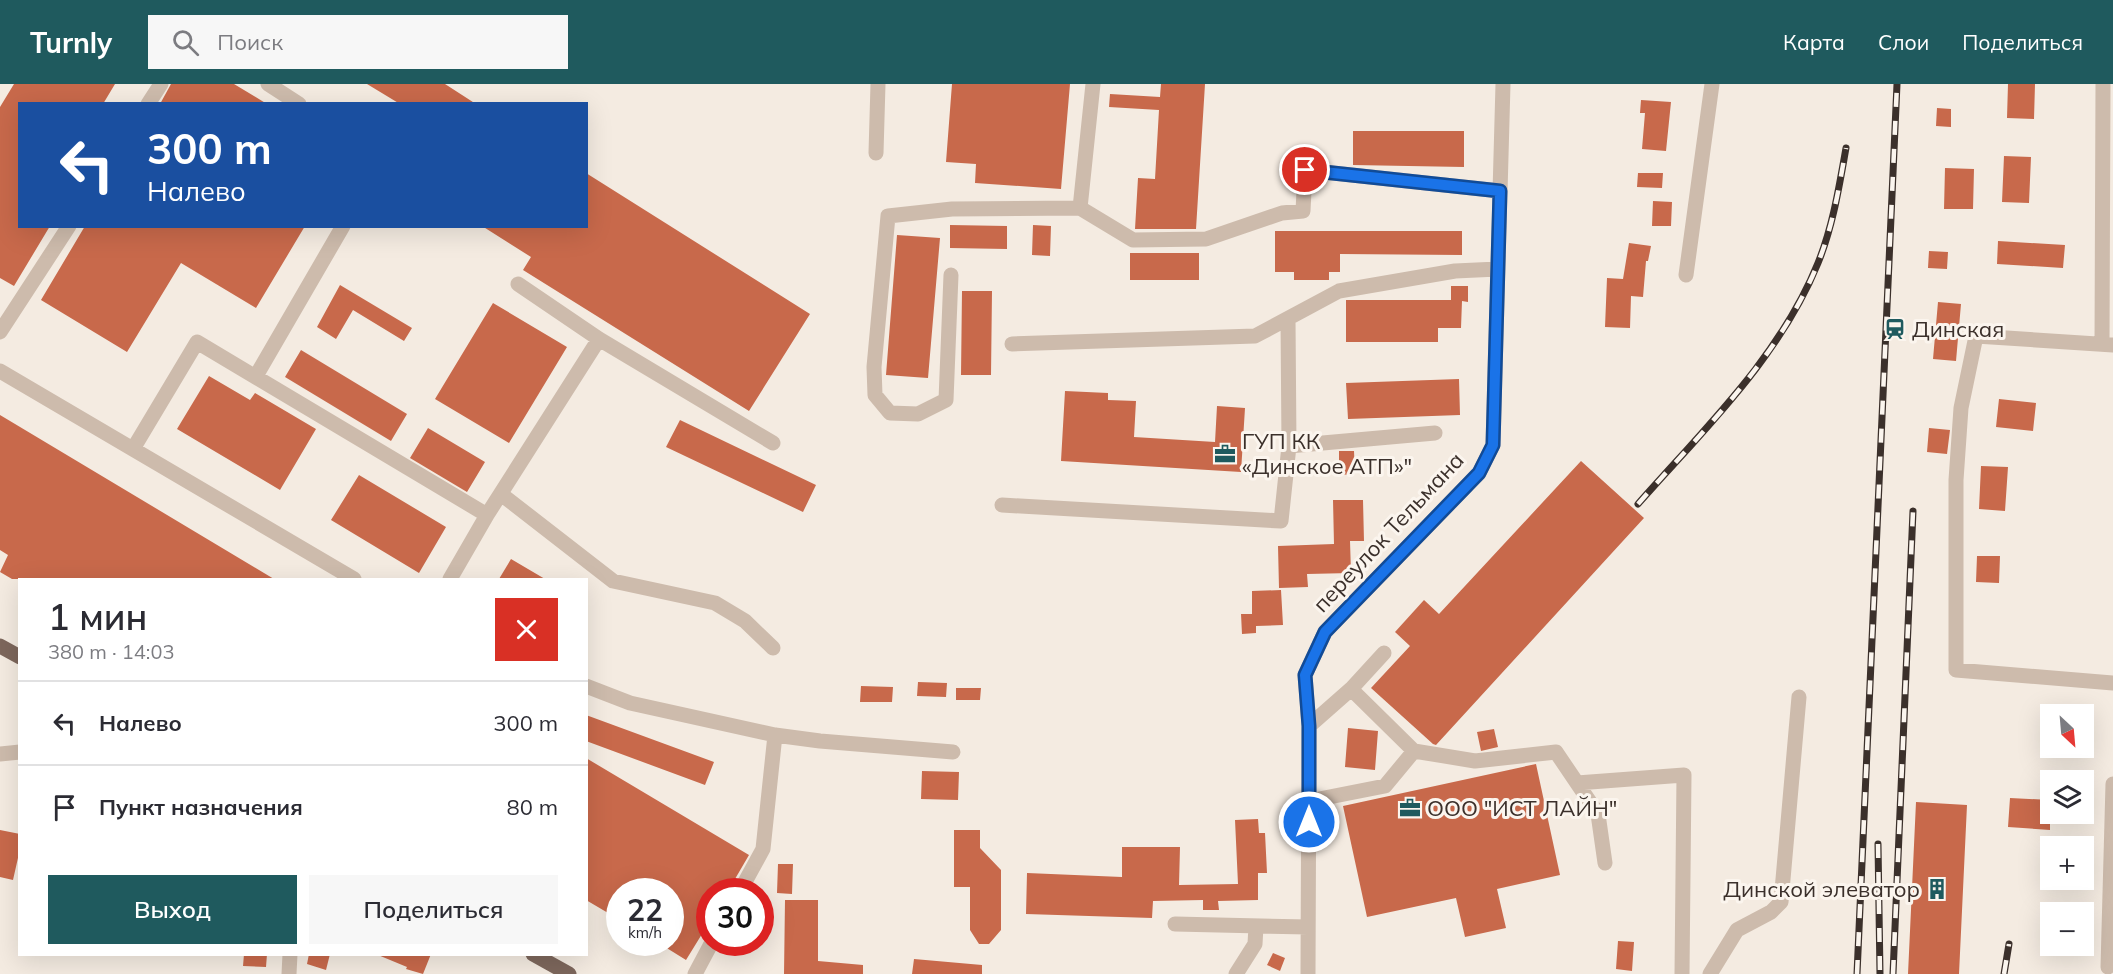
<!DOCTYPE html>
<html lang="ru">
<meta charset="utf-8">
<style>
body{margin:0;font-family:Mulish,sans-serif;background:#f7f7f7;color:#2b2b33;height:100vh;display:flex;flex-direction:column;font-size:22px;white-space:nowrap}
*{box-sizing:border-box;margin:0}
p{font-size:20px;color:#7c7c81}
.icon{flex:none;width:33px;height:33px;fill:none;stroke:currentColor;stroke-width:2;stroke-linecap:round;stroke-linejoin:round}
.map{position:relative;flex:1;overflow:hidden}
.side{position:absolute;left:18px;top:494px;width:570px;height:378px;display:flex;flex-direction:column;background:#fff;border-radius:0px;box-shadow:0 6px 24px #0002}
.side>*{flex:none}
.hud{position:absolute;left:18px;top:18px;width:570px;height:126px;border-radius:0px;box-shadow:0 6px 24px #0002;background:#1a4fa0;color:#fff;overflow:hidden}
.needle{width:39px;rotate:154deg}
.buttons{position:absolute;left:2040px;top:620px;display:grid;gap:12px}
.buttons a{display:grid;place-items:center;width:54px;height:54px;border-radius:0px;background:#fff;box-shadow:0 6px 24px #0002;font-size:30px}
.speed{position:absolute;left:606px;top:794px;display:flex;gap:12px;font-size:30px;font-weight:700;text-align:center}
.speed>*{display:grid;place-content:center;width:78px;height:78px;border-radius:50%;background:#fff;box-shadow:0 6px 24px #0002;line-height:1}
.speed small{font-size:15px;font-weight:400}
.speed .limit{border:9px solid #d22;background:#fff;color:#111}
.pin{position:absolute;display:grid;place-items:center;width:51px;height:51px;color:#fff;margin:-26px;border:3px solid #fff;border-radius:50%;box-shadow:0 2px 6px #0007}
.me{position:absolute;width:66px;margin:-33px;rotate:0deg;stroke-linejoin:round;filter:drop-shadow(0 0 4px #0008)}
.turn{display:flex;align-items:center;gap:21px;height:126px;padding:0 30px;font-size:27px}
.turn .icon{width:78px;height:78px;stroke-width:2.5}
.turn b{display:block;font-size:42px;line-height:51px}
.round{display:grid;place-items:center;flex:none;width:63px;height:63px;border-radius:0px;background:#f7f7f7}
.head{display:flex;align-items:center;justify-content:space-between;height:102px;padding:0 30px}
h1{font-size:36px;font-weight:600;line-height:45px}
.button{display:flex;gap:12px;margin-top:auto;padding:12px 30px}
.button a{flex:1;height:69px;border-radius:0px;background:#1f5a5e;color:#fff;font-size:24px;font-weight:600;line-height:69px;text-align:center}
.button a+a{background:#f7f7f7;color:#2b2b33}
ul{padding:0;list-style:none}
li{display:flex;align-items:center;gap:18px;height:84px;padding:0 30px;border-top:2px solid #e1e1e2}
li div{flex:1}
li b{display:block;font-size:22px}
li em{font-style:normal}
header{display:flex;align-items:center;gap:36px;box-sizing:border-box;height:84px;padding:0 30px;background:#1f5a5e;color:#fff}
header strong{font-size:28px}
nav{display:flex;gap:33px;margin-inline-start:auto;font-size:21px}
.search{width:420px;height:54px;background:#f7f7f7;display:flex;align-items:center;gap:15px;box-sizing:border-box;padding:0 21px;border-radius:0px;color:#7c7c81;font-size:22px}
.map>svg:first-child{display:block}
.building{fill:#c8694b}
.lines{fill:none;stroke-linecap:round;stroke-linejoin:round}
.minor{stroke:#cdbbac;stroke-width:15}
.major{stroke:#7d675c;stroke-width:15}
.rail-casing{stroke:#3b302b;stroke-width:7}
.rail{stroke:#fbf5ee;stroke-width:4.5;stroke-dasharray:14;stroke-linecap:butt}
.route-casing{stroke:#114b97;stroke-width:15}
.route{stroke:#1a73e8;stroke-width:10}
.labels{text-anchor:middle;stroke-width:6;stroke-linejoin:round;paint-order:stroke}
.poi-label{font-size:22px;fill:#3b302b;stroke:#fbf5ee;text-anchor:start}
.street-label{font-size:22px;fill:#3b302b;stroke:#fbf5ee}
</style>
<header>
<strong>Turnly</strong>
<div class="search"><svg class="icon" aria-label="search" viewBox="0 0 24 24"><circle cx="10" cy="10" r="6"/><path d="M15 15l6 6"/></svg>Поиск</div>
<nav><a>Карта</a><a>Слои</a><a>Поделиться</a></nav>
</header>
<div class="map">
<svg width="2113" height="890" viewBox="0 0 2113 890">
<rect width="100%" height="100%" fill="#f4ebe1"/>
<path class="building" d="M14,0h101l-12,20h-83v122h30l-36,60 -14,-8v-171z
M171,0h63l33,20h-107z
M367,0h78l31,20h-76z
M952,0h118l-9,105 -86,-6 1,-19 -30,-2z
M1161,0h44l-9,145h-61l3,-51 17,1 4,-69 -50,-3 1,-13 50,3z
M2008,0h27l-1,35 -27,-1z
M1641,16l30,2 -5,49 -24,-2 3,-36h-5z
M1937,24l14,1v18l-15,-1z
M1353,47h111v36l-111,-2z
M2004,72l27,1 -2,46 -27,-1z
M1945,84l29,1 -1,40h-29z
M586,89l224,141 -61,97 -226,-141 8,-13 -49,-31h104z
M1638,89h25l-1,15 -25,-1z
M1653,117l19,1 -1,24h-19z
M950,141l57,1v23l-57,-1z
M1033,141l18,1 -1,30 -18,-1z
M85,142h220l-49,82 -75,-45 -54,89 -86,-52z
M1275,147h187v24l-122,-1v18h-11v8h-35v-8h-19z
M897,151l43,3 -12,140 -42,-3z
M1998,157l67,4 -2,23 -66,-4z
M1629,159l22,3 -3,15h-2l-3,36 -12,-1 -1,32 -25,-1 2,-49 16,1z
M1929,167l19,1 -1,17 -19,-1z
M1130,169h69v27h-69z
M340,201l72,43 -8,13 -51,-31 -17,29 -19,-12z
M1451,202h17v16l-6,-1 -1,27h-23v14h-92v-42h105z
M962,207h30l-1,84h-30z
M1938,218l23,2 -5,57 -23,-2z
M493,219l74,44 -58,96 -74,-44z
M301,266l106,64 -16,27 -106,-64z
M209,292l41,24 5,-7 61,36 -36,61 -103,-61z
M1459,295l1,36 -112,4 -2,-36z
M1065,307l43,2v7l28,1 -2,36 81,5 2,-36 28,2 -4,64 -180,-11z
M1999,315l37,4 -3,28 -37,-4z
M0,331l274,164h-262l-12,-7 8,-17 -8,-5z
M680,336l136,65 -13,27 -137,-65z
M428,344l57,34 -18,30 -57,-34z
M1929,344l21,2 -3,24 -20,-2z
M1339,367h15l1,23 -16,1z
M1581,377l63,57 -208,227 -3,-1 -62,-56 39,-42 -15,-14 29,-32 15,14z
M1981,382l27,1 -3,44 -26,-2z
M359,391l87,52 -27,46 -88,-53z
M1333,416h30l1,41h-14l1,32 -44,1 1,13 -29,1 -1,-42 56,-2z
M1977,472h23l-1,27 -23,-1z
M511,475l34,20h-46z
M1281,506l2,35 -27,1v7l-14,1 -1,-20h11v-23z
M918,598l29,1 -1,14 -29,-1z
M861,602l32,1 -1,15h-32z
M956,604h25l-1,12h-24z
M586,631l128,47 -9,23 -119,-44z
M1348,644l30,3 -3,39 -30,-3z
M1494,645l4,18 -17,4 -4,-19z
M586,674l163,97 -21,36h-18v30l-24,39 -29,-18h13v-51h-50v29l-34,-20z
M1536,680l24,111 -63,14 9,39 -41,9 -9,-39 -89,19 -24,-111z
M922,687l37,1 -1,28 -37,-1z
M2010,714l40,2v30l-42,-3z
M1916,718l51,3 -8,169h-51z
M1258,735l1,14h6l2,40h-9v27l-40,1 1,9h-16v-10l-50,1 -1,17 -126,-4 1,-41 95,4v-30h58l-1,38 59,-1 -3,-64z
M0,746l20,4v15l-7,31 -13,-3z
M954,746h26v18l21,22v60l-12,14h-10l-9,-14v-43h-16z
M778,780h15l-1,30 -15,-1z
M785,816h33v61l45,4v9h-79z
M1618,857l16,1 -2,29 -16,-2z
M1273,869l12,5 -5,13 -13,-6z
M244,870h23l-1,13 -23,-1z
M309,870h21l-4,16 -19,-6z
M431,870l-8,20 -17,-5 1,-2 -29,-12z
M914,875l68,6v9h-70z"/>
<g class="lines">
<path class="minor" d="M268,0l31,20
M148,20l13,-20
M876,69l2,-69
M1080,124l13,-124
M951,191l-5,125 -28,14 -28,-1 -15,-18 -1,-28 14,-151 64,-7 128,-1 53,32 73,-1 76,-26 21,-2 2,-41 195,21
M1686,191l26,-191
M518,200l81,55 174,104
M0,248l69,-106
M1012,260l243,-8 84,-45 116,-20 43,-2
M2102,260l1,-260
M2113,261l-137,-9 -15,72 -5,72v190l157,13
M0,287l354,208
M256,292l87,-150
M1289,362l146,-13
M133,365l64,-107 290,173
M501,410l112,87 102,22 30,18 28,27
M1002,421l279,16 8,-75 -1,-127
M450,495l37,-64 112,-176
M586,602l44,17 145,32 45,6 133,11
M1309,642l42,-37 33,-36
M1414,667l61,10 81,-9 42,62 7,49
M0,670l20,-2
M1577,699l107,-8 -2,199
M1309,717l76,-15 29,-35 -63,-62
M740,807l23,-42 12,-114
M1175,840l133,3
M2108,883l5,-183
M289,890l1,-20
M695,890l17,-32
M1236,890l19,-30 1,-18
M1308,890l1,-248 -4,-51 20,-43 154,-159 14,-28 10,-361
M1710,890l27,-44 34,-18 10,-10 18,-205"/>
<path class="major" d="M0,562l20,11
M533,870l36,20"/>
<defs>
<path id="rail" d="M1638,420c66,-75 142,-147 180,-241 15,-37 21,-76 28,-115
M1878,760l2,130
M1857,890l40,-890
M1893,890l20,-463
M2004,890l5,-30"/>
</defs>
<use href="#rail" class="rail-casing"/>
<use href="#rail" class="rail"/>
</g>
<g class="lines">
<defs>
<path id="route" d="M1305,86l195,21 -7,254 -14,28 -154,159 -20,43 4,51v96"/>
</defs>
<use href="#route" class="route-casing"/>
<use href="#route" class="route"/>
</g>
<defs>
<symbol id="station-bare" viewBox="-9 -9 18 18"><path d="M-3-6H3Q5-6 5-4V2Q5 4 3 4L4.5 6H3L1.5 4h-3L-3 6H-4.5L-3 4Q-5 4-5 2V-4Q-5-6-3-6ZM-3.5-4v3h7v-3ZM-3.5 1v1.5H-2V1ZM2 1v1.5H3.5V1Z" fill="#1f5a5e" stroke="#fbf5ee" stroke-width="2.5" paint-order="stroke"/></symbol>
<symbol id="office-bare" viewBox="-9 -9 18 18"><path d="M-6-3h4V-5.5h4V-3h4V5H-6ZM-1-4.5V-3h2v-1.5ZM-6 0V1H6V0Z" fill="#1f5a5e" stroke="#fbf5ee" stroke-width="2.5" paint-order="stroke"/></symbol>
<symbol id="building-bare" viewBox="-9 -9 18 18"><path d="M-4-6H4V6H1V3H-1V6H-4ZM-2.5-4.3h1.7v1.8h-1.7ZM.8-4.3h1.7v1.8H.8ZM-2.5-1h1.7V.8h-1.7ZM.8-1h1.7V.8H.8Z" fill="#1f5a5e" stroke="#fbf5ee" stroke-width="2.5" paint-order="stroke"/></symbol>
</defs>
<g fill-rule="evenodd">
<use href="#station-bare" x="1880" y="230" width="30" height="30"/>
<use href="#office-bare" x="1210" y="355" width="30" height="30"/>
<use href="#office-bare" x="1395" y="709" width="30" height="30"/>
<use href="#building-bare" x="1922" y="790" width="30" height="30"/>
</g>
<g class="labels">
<g class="poi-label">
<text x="1912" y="253">Динская</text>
<text x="1242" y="365">ГУП КК<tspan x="1242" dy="25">«Динское АТП»"</tspan></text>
<text x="1427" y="732">ООО "ИСТ ЛАЙН"</text>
<text x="1920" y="813" text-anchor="end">Динской элеватор</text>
</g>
<g class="street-label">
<text transform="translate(1388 448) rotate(-47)" y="8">переулок Тельмана</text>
</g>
</g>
</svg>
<div class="buttons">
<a><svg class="needle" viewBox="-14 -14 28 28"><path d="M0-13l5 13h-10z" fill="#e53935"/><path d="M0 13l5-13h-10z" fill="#7c7c81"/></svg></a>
<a><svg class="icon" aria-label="layers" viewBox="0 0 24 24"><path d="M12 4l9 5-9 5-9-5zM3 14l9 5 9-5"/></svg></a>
<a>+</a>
<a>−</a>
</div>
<div class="speed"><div>22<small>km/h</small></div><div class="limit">30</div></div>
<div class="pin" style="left:1305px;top:86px;background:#d93025"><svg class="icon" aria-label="arrive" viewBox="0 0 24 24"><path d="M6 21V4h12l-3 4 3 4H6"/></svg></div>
<svg class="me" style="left:1309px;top:738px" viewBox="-20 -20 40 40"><circle r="17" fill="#1a73e8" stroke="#fff" stroke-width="3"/><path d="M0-11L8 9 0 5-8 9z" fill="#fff"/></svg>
<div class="hud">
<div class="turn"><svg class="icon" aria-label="left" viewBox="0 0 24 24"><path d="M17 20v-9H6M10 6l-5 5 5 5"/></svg><div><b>300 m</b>Налево</div></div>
</div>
<section class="side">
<div class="head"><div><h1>1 мин</h1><p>380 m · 14:03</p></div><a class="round" style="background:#d93025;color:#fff"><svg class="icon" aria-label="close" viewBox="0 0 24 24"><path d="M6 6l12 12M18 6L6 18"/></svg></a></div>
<ul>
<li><svg class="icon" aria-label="left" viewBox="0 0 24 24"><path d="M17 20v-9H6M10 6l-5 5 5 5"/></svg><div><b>Налево</b></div><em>300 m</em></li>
<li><svg class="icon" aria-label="arrive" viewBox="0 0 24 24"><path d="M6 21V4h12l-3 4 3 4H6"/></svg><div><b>Пункт назначения</b></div><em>80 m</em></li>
</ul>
<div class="button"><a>Выход</a><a>Поделиться</a></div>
</section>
</div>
